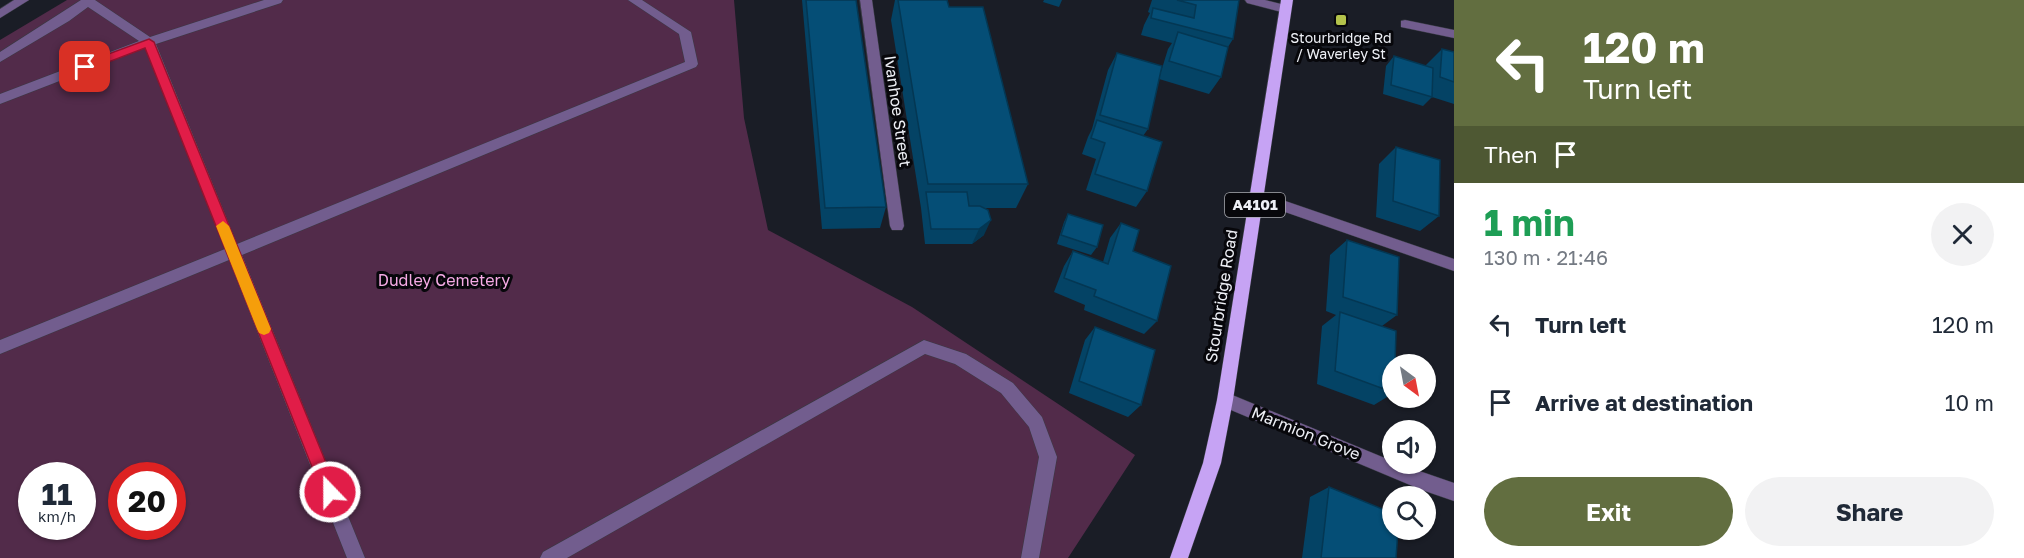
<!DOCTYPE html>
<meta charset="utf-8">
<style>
body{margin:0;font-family:"Golos Text",sans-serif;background:#f2f2f3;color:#1f2937;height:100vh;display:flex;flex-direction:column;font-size:22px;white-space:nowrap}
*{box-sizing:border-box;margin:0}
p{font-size:20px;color:#747a83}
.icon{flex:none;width:33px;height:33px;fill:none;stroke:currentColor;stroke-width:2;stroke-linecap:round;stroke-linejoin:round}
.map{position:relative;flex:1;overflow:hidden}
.details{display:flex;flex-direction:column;background:#fff;width:570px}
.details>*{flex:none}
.hud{background:#626e40;color:#fff;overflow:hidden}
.needle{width:39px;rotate:148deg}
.tools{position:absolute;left:1382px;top:354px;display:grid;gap:12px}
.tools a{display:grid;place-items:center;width:54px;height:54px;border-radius:50%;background:#fff;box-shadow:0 2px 4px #0004;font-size:30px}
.speed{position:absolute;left:18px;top:462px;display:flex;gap:12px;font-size:30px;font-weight:700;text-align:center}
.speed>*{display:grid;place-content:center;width:78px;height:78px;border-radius:50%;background:#fff;box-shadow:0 2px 4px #0004;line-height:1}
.speed small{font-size:15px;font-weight:400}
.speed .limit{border:9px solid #d22;background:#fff;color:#111}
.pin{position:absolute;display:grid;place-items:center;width:51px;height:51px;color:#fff;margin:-26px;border-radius:12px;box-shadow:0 3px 9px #0006}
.me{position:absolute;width:66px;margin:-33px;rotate:338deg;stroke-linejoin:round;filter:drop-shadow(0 0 4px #0008)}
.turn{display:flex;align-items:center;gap:21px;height:126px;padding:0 30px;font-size:27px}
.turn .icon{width:78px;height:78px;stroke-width:2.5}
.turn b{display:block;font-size:42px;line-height:51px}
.then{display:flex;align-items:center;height:57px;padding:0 30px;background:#0003;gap:12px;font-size:22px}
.round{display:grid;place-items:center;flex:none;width:63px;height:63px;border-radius:32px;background:#f2f2f3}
.headline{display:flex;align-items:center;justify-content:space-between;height:102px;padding:0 30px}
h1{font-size:36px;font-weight:700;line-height:45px;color:#1e9e55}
.button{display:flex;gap:12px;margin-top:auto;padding:12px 30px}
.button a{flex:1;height:69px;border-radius:36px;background:#626e40;color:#fff;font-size:24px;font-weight:700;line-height:69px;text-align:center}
.button a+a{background:#f2f2f3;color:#1f2937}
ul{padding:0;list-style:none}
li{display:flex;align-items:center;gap:18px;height:78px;padding:0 30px}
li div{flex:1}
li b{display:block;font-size:22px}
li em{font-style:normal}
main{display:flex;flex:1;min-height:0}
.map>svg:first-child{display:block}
.green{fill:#522b4a;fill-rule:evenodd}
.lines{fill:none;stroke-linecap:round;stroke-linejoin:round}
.service-casing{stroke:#383b43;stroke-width:1}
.minor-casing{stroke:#383b43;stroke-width:1}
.primary-casing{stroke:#383b43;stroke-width:1}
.service{fill:#725d8e;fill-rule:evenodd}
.minor{fill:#725d8e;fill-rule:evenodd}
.primary{fill:#c6a3f4;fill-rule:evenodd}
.wall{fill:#044365}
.shaded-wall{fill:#043753}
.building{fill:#054e76;stroke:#043753;stroke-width:1.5}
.route{fill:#e11d48;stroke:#92132f;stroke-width:1.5}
.slow{fill:#f59e0b}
.poi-dot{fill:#b3c24b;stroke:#07070b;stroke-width:2}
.labels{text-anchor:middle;stroke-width:6;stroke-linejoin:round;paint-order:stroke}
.far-poi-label{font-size:14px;fill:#eef0f6;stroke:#07070b}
.shield{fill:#07070b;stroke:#a9aab0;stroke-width:1.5}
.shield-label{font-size:15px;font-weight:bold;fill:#eef0f6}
.street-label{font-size:16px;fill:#eef0f6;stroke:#07070b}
.park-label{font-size:16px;fill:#f7abe6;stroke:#07070b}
</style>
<main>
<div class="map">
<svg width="1454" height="558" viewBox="0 0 1454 558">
<rect width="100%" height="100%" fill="#1a1d26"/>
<path class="green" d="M67,0h667l10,118 24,112 144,77 223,148 -67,103h-1068v-518zM32,476h50v50h-50zM122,476h50v50h-50z"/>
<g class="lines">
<defs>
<path id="service" d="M81,0h14l55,37 114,-37h19l-2,3 -125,41 81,200 448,-182 -6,-28 -51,-34h14l49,32 7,32 -2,3 -454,188 123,303h-18l-118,-298 -229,94v-14l225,-91 -80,-201 -145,56v-10l139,-53 -51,-34 -19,14 -69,41v-10z
M1256,191l198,68v12l-203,-71 -2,-4 2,-4z
M924,340l42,14 47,29 29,34 15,40 -18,101h-18l18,-101 -10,-30 -28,-34 -46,-29 -30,-10 -358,204h-27l3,-6z"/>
<path id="minor" d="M14,0h15l-29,18v-9z
M860,0h12l32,226 -2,4h-10l-2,-4z
M1245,0h20l24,6 2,3 -6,4 -38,-10z
M1405,20l49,10v8l-53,-11v-6z
M1225,392l167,69v3h7l55,19v18l-32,-11 -203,-85 -2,-5 2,-5z"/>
<path id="primary" d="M1281,0h12l-60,400 -12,63 -33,95h-18l33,-95 14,-63z"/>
</defs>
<use href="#service" class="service-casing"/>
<use href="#minor" class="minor-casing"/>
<use href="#primary" class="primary-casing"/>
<use href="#service" class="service"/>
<use href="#minor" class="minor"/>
<use href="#primary" class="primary"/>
</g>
<path class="wall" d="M802,0h54l30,207 -6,21 -58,1z
M895,0h52l2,7 79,177 -12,24h-31l-1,27 -12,9h-47l-4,-36 -30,-188z
M1044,0h18l-3,7 -16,-5z
M1152,0h87l-6,39 -5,8 -7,30 -12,17 -50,-15 -11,50 -5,7 4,55 -11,16 -50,-17 10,-31 -14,-5 6,-17 4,-8 16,-59 9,-17 43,22 8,-26 4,-6 -31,-8 3,-10 6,-12 -2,-1z
M1442,49l12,3v52l-22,-7 -9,9 -40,-12 3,-28 8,-10 31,10z
M1396,147l43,69 -19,15 -44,-14 3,-53z
M1068,214l29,33 -6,8 -34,-11 7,-22z
M1121,223l12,28 24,70 -13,13 -60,-24 1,-5 -31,-13 10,-26 9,-15 30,11 7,-24z
M1347,240l50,75 -15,11 10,38v30l-18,11 -57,-21 5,-58 14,-11 -10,-4 4,-56z
M1095,327l46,78 -13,12 -59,-24 16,-53z
M1329,487l67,71h-94l8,-61z"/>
<path class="shaded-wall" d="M991,220l-7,15 -12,9 7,-15z"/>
<path class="building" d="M806,0h50l30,207 -61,1z
M898,0h49l2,7h34l45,177h-100z
M1177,0h62l-6,39 -82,-21 2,-10 41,10 2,-13z
M1178,32l50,15 -7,30 -52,-16z
M1442,49l12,3v30l-14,-5z
M1117,53l45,13 -14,63 -48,-14z
M1394,56l39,12 -1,29 -41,-12z
M1097,120l65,22 -15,49 -52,-17 10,-31 -14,-5z
M1396,147l44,13 -1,56 -46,-15z
M926,192h41l2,14h11l8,4 3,10 -12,9h-48z
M1068,214l35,11 -6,22 -36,-12z
M1121,223l18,7 -6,21 38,15 -14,55 -63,-25 2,-6 -32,-12 9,-27 35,13z
M1347,240l52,17 -2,58 -54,-18z
M1340,312l56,19 -1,33h-3v28l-57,-21z
M1095,327l60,23 -14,55 -62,-24z
M1329,487l63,26v17h6l-2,28h-75z"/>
<path class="route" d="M149,39l5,3 184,450 -2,6 -6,2 -6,-2 -2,-6 -177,-444 -60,23 -6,-4 2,-3z"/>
<path class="slow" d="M223,221l6,5 42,103 -2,4 -5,2 -5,-2 -2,-4 -41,-103z"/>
<rect class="poi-dot" x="1335" y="14" width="12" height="12" rx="3"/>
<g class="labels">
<g class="far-poi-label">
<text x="1341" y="43">Stourbridge Rd<tspan x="1341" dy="16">/ Waverley St</tspan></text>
</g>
<rect class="shield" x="1225" y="193" width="60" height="24" rx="4.5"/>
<g class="shield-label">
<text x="1255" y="210">A4101</text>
</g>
<g class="street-label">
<text transform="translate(898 111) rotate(82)" y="6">Ivanhoe Street</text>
<text transform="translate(1221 296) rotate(-81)" y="6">Stourbridge Road</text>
<text transform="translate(1306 433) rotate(22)" y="6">Marmion Grove</text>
</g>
<g class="park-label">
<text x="444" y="286">Dudley Cemetery</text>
</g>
</g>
</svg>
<div class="tools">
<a><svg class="needle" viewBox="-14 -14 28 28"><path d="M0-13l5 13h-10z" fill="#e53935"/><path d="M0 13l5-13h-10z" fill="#747a83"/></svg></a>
<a><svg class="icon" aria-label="sound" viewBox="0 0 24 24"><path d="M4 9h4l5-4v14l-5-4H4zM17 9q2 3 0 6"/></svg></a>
<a><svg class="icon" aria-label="search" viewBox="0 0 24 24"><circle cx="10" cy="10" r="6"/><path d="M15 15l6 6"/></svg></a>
</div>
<div class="speed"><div>11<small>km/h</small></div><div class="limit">20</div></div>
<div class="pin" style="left:85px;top:67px;background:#d93025"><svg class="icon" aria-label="arrive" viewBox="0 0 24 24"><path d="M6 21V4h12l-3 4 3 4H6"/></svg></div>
<svg class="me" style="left:330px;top:492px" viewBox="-20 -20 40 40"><circle r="17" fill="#e11d48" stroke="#fff" stroke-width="3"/><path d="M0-11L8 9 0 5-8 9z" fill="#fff"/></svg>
</div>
<section class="details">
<div class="hud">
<div class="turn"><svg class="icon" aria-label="left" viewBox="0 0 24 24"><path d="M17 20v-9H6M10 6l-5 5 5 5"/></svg><div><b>120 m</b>Turn left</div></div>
<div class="then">Then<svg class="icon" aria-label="arrive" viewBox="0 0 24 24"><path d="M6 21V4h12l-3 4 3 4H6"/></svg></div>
</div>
<div class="headline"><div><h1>1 min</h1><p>130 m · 21:46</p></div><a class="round"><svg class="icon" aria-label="close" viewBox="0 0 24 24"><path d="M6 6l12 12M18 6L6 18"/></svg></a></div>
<ul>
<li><svg class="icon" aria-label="left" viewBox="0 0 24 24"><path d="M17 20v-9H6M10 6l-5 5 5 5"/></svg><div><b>Turn left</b></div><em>120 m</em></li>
<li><svg class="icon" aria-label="arrive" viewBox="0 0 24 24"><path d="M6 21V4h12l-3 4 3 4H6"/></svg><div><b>Arrive at destination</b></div><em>10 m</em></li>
</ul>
<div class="button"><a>Exit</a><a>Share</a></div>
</section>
</main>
